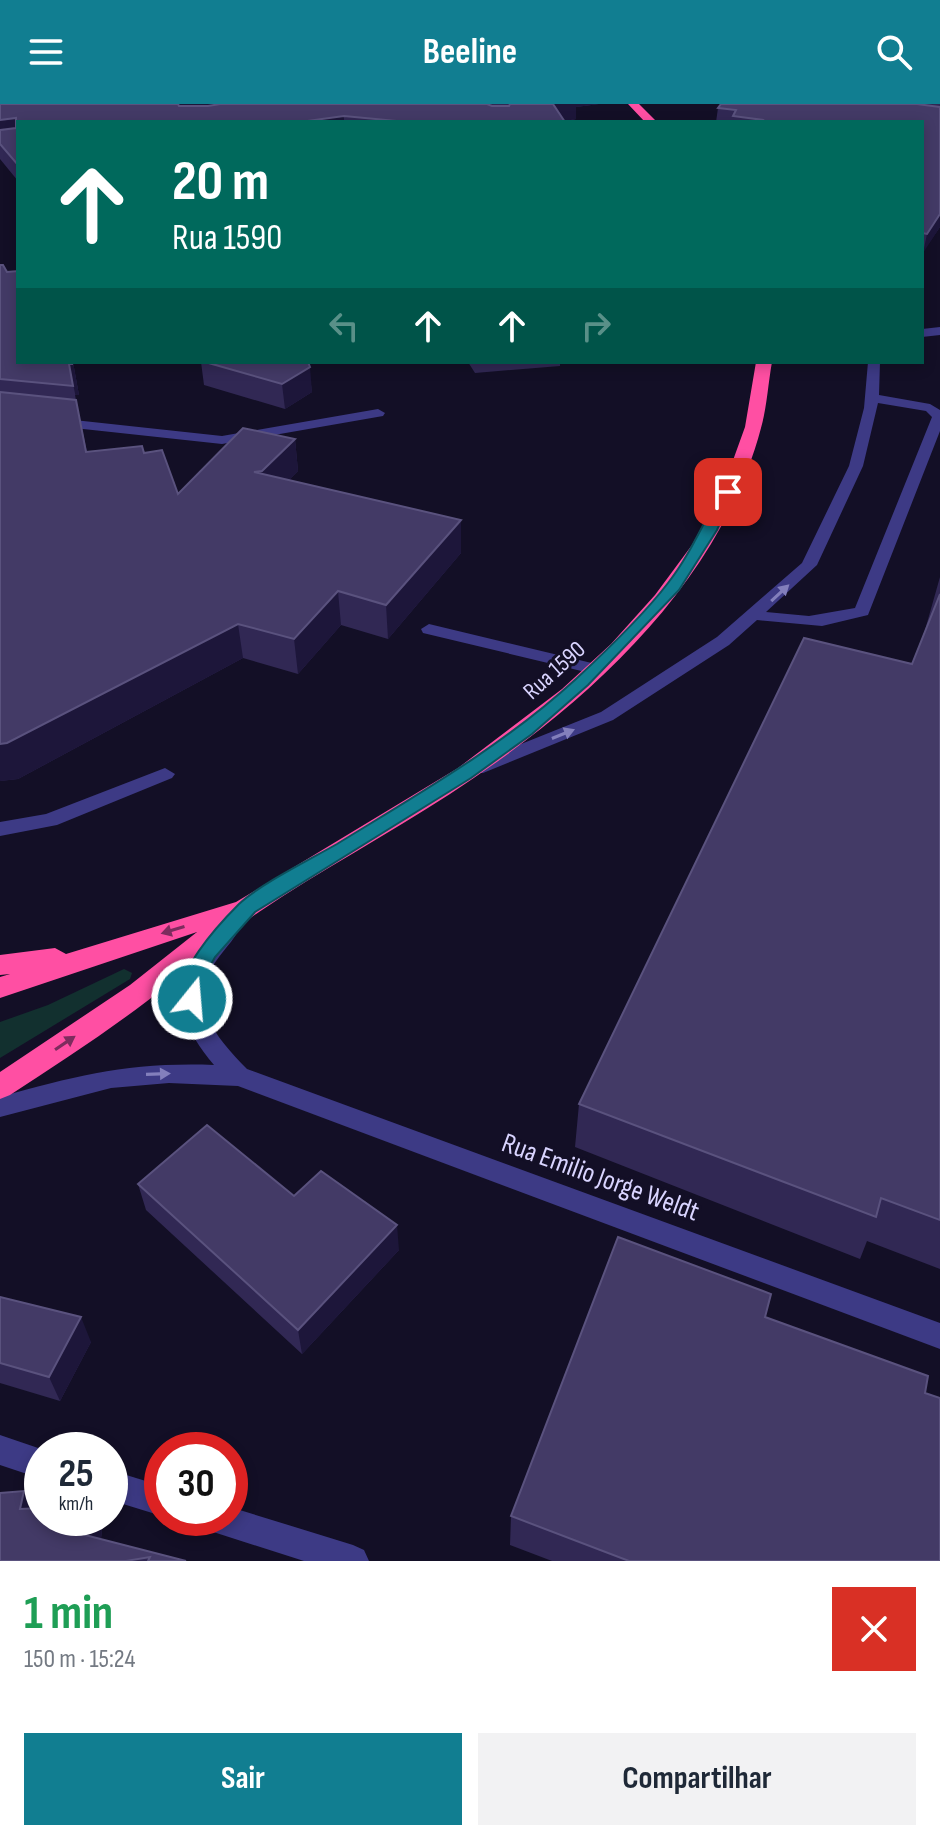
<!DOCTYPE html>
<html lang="pt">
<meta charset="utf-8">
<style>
body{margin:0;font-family:"Sofia Sans Condensed",sans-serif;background:#f2f2f3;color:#1f2937;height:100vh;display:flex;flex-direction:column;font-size:30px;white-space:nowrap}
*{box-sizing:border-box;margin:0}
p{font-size:26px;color:#747a83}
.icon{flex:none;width:44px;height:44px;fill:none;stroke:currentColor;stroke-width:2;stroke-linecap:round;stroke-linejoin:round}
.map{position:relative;height:1457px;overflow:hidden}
.side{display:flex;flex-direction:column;background:#fff;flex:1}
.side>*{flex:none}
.top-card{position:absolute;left:16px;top:16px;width:908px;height:244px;border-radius:0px;box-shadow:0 4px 12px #0003;background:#00695c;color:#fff;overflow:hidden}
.speed{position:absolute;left:24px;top:1328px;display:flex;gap:16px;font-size:40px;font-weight:700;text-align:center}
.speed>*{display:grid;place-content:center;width:104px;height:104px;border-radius:50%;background:#fff;box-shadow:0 4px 12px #0003;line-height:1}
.speed small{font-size:20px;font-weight:400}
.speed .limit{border:12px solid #d22;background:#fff;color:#111}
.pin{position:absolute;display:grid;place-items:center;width:68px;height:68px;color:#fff;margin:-34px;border-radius:16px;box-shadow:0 4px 12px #0006}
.me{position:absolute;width:88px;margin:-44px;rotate:17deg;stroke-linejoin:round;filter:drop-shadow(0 0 6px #0008)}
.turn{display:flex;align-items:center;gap:28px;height:168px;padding:0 24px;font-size:36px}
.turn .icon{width:104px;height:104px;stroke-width:2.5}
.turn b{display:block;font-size:56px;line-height:68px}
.lanes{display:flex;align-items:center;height:76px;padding:0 24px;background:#0003;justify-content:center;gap:40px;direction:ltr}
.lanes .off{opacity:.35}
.round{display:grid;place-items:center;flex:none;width:84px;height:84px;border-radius:0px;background:#f2f2f3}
.overview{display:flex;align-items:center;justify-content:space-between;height:136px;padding:0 24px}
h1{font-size:48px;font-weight:700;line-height:60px;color:#1e9e55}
.primary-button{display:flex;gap:16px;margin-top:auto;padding:16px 24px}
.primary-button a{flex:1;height:92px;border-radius:0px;background:#117e91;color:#fff;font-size:32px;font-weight:700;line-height:92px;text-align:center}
.primary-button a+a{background:#f2f2f3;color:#1f2937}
header{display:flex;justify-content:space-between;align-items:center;height:104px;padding:0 24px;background:#117e91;color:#fff;font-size:36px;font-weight:700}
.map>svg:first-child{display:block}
.green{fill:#12302f}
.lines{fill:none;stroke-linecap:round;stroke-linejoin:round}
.lane{fill:#3d3a85;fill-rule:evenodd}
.street{fill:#3d3a85;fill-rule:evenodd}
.highway{fill:#ff4fa3;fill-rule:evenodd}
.wall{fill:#312854}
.shaded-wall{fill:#1d163a}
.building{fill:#433a66;stroke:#5a527e;stroke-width:2}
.oneway{fill:#837fbc}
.oneway2{fill:#7d2c5e}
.route{fill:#117e91;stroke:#0b525e;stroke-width:2}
.labels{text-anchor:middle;stroke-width:6;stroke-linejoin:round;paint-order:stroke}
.street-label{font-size:24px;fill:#d9d4ff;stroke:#130f26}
.near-street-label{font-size:28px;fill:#d9d4ff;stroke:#130f26}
</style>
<header><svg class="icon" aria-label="menu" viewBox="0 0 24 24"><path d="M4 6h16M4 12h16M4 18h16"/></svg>Beeline<svg class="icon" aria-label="search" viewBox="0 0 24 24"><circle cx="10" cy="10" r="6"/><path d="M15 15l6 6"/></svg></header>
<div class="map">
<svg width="940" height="1457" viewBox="0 0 940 1457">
<rect width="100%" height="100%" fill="#130f26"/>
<path class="green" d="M124,865l8,4 -2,6 -130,79v-36l48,-17z"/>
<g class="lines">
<path class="lane" d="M940,223v8l-18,2v-8z
M868,258h12l-1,33 51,9 10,6v21l-72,184 -46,11 -65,-6 -28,25 -116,75 -130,53h-14l-3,-4 3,-4 132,-53 116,-75 85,-74 47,-97 15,-58zM878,299l48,8 6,6 -77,191 -46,8 -43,-4 51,-47 46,-99z
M429,520l171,41 3,4 -9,5 -171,-41 -2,-4z
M165,664l10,6 -3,4 -115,47 -57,11v-14l46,-8z"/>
<path class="street" d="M378,305l7,4 -2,3 -161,28 -222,-24v-8l222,24z
M227,819l8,2 3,6c-8,15 -22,26 -28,41 -18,41 11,70 37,97l693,254v26l-702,-263 -69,-3 -58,5 -111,29v-20c79,-22 130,-35 214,-32 -34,-41 -43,-69 -13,-115 6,-11 14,-23 26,-27z
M0,1331l44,15 -2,29 -42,-14z
M110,1366l52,16v30l-52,-16z
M230,1403l123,38 11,5 5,11h-65l-100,-32 -4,-11h30z"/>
<path class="highway" d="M628,0h11l18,18h-12z
M756,258h16c-4,22 -5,45 -11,66 -42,159 -178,279 -311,366 -63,41 -129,76 -191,118 -32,21 -59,49 -90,72 -50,40 -105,76 -159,111l-10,4v-27l130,-87 67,-53 -197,66v-21l10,-3 -10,1v-20l55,-7 11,6 170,-52 222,-134 104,-79 49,-45 44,-49 37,-50 31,-57 22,-61z"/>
</g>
<path class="wall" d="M0,0h599l-23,3v12l-11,3h-547v59l-18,-22z
M721,0h219v123l-18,26v-131h-206l2,-14z
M0,161l7,7 66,90 6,33h-4l12,57 57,1 34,41 117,-55 3,32 -9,9 172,40v33l-73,86 -47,-14 -43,49 -55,-16 -225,121 -18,2z
M201,258h107l4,30 -27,17 -81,-24z
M468,258h92v4l-85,7z
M940,473v692l-73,-28 -7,18 -285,-112 4,-43 333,-440 13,-34z
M138,1080l156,12 105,54 -97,104 -156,-144z
M0,1193l91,45 -31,59 -60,-18z
M765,1213l160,76 15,168h-388l-42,-16 1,-29z
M34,1404l8,10h54l6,12 -1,9 85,22h-186z"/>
<path class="shaded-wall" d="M176,0h115l-109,15z
M553,0h46l-23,3v12l-16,3z
M344,12v6h-44z
M16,14l2,10 -18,12v-20z
M940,110v13l-17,26 4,-19z
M73,258l6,33h-4l5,23 -11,-54z
M310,263l2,25 -27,17 -3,-25z
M295,335l3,32 -32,33 -12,-32z
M461,416v33l-73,86 -2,-34z
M338,487l3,34 -43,49 -4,-35z
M238,520l5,34 -225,121 -18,2v-37z
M397,1121l2,25 -97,104 -4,-24z
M81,1213l10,25 -31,59 -11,-24z
M24,1387l15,25 -19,-7z
M88,1414h8l6,12 -4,29 -13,-24z"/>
<path class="building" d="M0,0h178l1,2h29l12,-2h267l5,2h17l1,-2h43l12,18h-158l-63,-6 -44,6h-282v43l-18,-21v-14l16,-2v-10l-16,2z
M721,0h196l23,3v107l-13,20 -5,-1v-111h-160l1,-2 -30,-4 3,-6 -18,-2z
M0,161h3l4,7 11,-1v91h54v2h-3l4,22 -73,-7z
M205,258h103l2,5 -28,17z
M0,288l76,8 10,52 56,-6 2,7 18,-3 16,44 65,-66 52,11 -33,32 -8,1 207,48 -75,85 -48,-14 -44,48 -56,-15 -231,119 -7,1z
M940,490v626l-59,-22 -5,19 -297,-113 225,-466 108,26z
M207,1021l87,71 27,-25 76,54 -99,105 -160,-146z
M618,1133l153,57 -6,23 163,59 -3,17 15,5v163h-311l-118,-45z
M0,1193l81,20 -32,60 -49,-14z
M24,1387l-4,18 22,-1v10h46l-3,17 101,26h-38l2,-4 -24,4h-126v-68z"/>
<defs><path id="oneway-solid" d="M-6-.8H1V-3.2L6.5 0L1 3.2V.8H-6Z" transform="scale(2)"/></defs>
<g class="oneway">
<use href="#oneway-solid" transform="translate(780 489) rotate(-43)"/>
<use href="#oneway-solid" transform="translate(563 630) rotate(-22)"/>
<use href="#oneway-solid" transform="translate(158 970) rotate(-2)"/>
</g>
<g class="oneway2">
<use href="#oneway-solid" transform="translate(173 826) rotate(163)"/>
<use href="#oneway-solid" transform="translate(65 939) rotate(-34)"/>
</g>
<path class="route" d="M723,385l11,3 -17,38 -38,60 -91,95 -56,49 -61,44 -216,134 -40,45 -12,22 -4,26h-15c-15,-28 36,-82 55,-101 21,-20 72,-45 98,-60 83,-51 167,-99 239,-165 28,-26 70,-67 92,-96 23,-29 36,-63 55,-94z"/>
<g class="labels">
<g class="street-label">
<text transform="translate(554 566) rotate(-42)" y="8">Rua 1590</text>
</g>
<g class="near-street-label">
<text transform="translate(601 1072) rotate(20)" y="10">Rua Emilio Jorge Weldt</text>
</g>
</g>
</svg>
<div class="speed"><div>25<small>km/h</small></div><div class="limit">30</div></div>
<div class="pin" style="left:728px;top:388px;background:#d93025"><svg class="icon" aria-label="arrive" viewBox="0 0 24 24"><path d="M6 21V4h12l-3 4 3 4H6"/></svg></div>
<svg class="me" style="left:192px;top:895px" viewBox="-20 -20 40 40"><circle r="17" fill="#117e91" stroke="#fff" stroke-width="3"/><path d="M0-11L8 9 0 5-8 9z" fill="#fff"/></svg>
<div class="top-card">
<div class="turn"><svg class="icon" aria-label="ahead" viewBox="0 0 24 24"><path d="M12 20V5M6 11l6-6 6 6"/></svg><div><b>20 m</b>Rua 1590</div></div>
<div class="lanes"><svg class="icon off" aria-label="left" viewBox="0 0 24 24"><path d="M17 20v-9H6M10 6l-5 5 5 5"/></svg><svg class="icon" aria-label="ahead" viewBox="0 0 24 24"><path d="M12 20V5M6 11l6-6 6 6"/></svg><svg class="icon" aria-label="ahead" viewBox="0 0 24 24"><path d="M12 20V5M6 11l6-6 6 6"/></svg><svg class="icon off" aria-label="right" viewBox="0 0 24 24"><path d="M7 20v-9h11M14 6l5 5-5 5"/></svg></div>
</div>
</div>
<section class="side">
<div class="overview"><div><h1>1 min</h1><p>150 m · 15:24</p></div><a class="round" style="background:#d93025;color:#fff"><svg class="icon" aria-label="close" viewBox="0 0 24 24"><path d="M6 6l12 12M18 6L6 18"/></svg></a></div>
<div class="primary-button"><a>Sair</a><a>Compartilhar</a></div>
</section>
